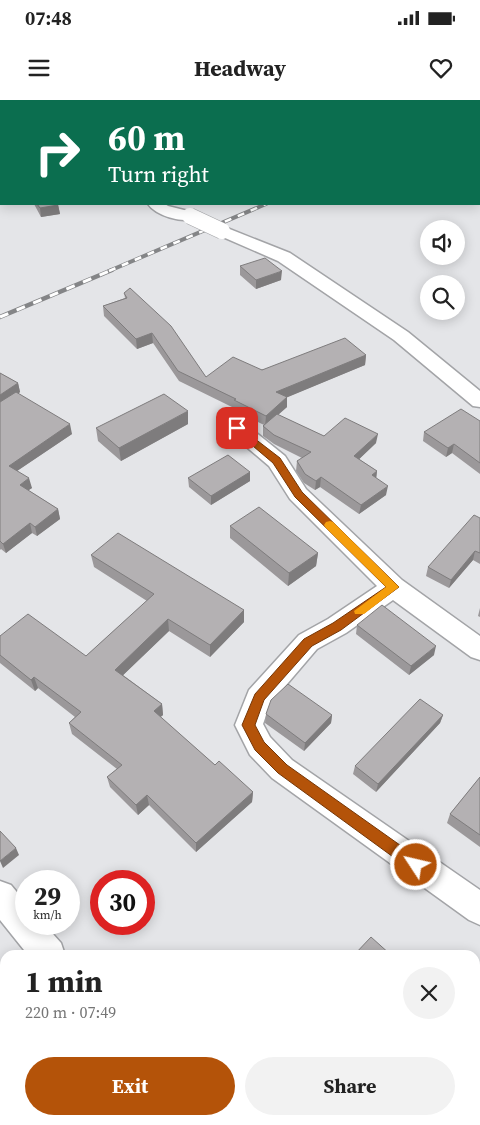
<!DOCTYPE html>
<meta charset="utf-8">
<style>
body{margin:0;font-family:"Source Serif 4",serif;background:#f2f2f2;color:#222;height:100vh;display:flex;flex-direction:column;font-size:19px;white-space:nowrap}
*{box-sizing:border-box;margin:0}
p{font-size:16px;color:#767676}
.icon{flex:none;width:28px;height:28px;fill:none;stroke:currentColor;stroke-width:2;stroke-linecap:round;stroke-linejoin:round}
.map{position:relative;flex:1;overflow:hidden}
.drawer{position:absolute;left:0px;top:850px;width:480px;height:175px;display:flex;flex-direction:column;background:#fff;border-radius:15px 15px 0 0;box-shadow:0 2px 12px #0003}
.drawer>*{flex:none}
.guide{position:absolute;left:0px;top:0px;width:480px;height:105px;box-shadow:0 2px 12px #0003;background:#0b6e4f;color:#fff;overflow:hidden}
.tools{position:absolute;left:420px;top:120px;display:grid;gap:10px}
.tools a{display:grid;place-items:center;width:45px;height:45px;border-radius:50%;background:#fff;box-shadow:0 2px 12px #0003;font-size:25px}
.speed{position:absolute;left:15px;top:770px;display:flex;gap:10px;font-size:25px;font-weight:700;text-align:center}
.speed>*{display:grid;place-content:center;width:65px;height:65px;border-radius:50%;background:#fff;box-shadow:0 2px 12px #0003;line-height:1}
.speed small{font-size:12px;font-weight:400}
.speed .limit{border:8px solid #d22;background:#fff;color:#111}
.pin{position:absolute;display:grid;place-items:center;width:42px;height:42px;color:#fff;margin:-21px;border-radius:10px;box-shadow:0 2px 8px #0006}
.me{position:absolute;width:55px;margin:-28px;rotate:305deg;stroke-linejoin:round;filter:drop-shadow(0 0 4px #0008)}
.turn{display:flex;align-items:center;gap:18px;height:105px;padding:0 25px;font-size:22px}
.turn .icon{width:65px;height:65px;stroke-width:2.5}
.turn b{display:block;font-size:35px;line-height:42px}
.round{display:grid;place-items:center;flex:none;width:52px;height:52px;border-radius:26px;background:#f2f2f2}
.head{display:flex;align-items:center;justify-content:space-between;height:85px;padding:0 25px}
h1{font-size:30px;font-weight:700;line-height:38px}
.button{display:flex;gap:10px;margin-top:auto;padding:10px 25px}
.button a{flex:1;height:58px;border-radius:30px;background:#b45309;color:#fff;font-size:20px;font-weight:700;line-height:58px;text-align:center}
.button a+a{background:#f2f2f2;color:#222}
.status{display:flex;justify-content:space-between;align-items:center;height:35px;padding:0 25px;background:#fff;direction:ltr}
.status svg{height:14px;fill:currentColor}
header{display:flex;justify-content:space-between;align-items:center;height:65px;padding:0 25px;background:#fff;font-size:22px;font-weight:700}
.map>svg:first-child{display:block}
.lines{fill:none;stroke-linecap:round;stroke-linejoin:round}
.service-casing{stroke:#a3a4a7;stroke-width:3}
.minor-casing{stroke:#a3a4a7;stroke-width:3}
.service{fill:#fff;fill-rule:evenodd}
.minor{fill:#fff;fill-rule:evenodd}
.rail-far1-casing{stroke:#848587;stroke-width:4}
.rail-casing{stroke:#848587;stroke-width:4.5}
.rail-far1{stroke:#fff;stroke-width:2.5;stroke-dasharray:7;stroke-linecap:butt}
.rail{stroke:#fff;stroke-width:3;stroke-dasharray:9;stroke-linecap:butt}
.minor-bridge-casing{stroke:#a3a4a7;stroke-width:17;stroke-linecap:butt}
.minor-bridge{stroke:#fff;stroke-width:16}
.wall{fill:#9b989a}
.shaded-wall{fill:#7e7c7d}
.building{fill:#b4b1b3;stroke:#7e7c7d}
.route{fill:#b45309;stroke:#753606}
.slow{fill:#f59e0b}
</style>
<div class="status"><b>07:48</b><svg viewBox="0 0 49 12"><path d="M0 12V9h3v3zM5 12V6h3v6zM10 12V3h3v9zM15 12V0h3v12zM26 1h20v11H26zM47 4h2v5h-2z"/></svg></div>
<header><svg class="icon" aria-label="menu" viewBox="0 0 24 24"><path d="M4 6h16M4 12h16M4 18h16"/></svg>Headway<svg class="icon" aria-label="heart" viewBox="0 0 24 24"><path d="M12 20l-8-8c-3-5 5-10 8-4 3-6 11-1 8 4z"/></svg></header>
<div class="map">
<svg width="480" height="1025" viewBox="0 0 480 1025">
<rect width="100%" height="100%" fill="#e4e5e8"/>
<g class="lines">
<defs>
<path id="service" d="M475,908l5,3v19l-5,-3z
M417,1020h20l2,5h-20z"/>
<path id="minor" d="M0,48h1v8h-1z
M148,104h17l3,2 28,7 2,3 -2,3c-14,4 -40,-3 -48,-15z
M222,126l68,27 118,79 72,59v16l-7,-1 -79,-66 -116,-79 -62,-27 -2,-3 2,-3z
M237,321l7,2 41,33 21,33 96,91 78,56v24l-9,-3 -78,-57 -47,33 -29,16 -47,55 -7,20 7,13 22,23 188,130v35l-11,-5 -197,-142 -22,-23 -15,-30 14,-35 50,-55 29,-16 49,-33 -87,-87 -21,-33 -39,-33 -3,-5 3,-5z
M0,781l11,4 15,18v21h18l17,19 4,12h-37l-28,-35z
M166,1020h38l2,5h-38z"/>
</defs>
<use href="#service" class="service-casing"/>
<use href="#minor" class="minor-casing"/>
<use href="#service" class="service"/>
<use href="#minor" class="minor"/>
<defs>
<path id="rail-far1" d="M109,171l157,-67"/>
<path id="rail" d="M0,217l112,-47"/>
</defs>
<use href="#rail-far1" class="rail-far1-casing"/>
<use href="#rail" class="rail-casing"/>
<use href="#rail-far1" class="rail-far1"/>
<use href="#rail" class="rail"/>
<defs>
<path id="minor-bridge" d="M190,116l32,15"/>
</defs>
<use href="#minor-bridge" class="minor-bridge-casing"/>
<use href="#minor-bridge" class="minor-bridge"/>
</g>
<path class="wall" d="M34,104h24l2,10 -19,3z
M240,166l41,14 -25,9 -16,-14z
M124,193l82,84 160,-22 -1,10 -78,32v10l-9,8 46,21 52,7 -17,16 18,12 -1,7 10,17 -27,19 -39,-27 -5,3 -11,-7 -8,-12 1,-10 5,-3 -28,-14 -11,-8v-10l1,-1 -30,-15v-2l-55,-27 -26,-38 -16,6 -33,-33 -1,-10 22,-8z
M0,273l18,10 2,9 -2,2 54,40 -55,37 15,17 -4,2 30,19 2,10 -23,17 -5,-3 -26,20 -5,-4 -1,1z
M480,321v53l-28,-21 -6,4 -23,-16 1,-9z
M188,324l-67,37 -23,-20 -2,-13z
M250,372v9l-39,24 -22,-18 -1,-9z
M480,418v46l-7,-4 -24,28 -23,-12 2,-9z
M230,426l88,27 -2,13 -28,20 -58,-48z
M91,455l153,67 -34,35 -41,-26 -46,44 39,29 1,11 -3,2 55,48 38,27 -1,10 -56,50 -47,-47 -11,10 -28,-28 -3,-10 10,-8 -45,-35 -3,-11 6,-6 -37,-29 -3,3 -35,-28v-27l86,20 61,-55 -53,-34z
M480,508v9l-2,-1z
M357,525l77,30 -25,20 -53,-41z
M266,614l66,1 -1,8 -27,28 -39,-28z
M443,615l-3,8 -64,69 -23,-18 2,-8z
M480,677v70l-33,-24 3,-9z
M273,1020h56l-5,5h-47z"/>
<path class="shaded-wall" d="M0,76h1v9h-1z
M58,105l2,9 -19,3 -1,-9z
M282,171l-1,9 -25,9v-9z
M152,233l1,10 -16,6 -1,-10z
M366,255l-1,10 -89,37v-10z
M18,283l2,9 -20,14v-11z
M287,297v10l-22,19 1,-10z
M188,311v13l-67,37 -2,-13z
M70,324l2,10 -61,41 -2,-9z
M378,334l-2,9 -23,22 1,-9z
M454,344l-2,9 -6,4 2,-9z
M377,371l-1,9 -4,-5z
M250,372v9l-39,24v-9z
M321,377l-1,10 -5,3 1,-9z
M29,378l3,10 -9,6 -3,-9z
M388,386l-2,9 -27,19 2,-9z
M58,409l2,10 -23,17 -2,-9z
M30,423l2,10 -26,20 -3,-9z
M475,451l-2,9 -24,28 2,-8z
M318,453l-2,13 -28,20 1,-13z
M244,510v12l-34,35v-12z
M168,519l1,12 -52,50 -2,-11z
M436,546l-2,9 -25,20 2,-9z
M34,577l4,11 -3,3 -4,-11z
M162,604l1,11 -8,7 -1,-11z
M332,615l-1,8 -27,28 1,-8z
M443,615l-3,8 -64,69 2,-8z
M253,692l-1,10 -56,50v-9z
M147,695l2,10 -11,10 -2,-10z
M16,748l3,7 -16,13 -3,-7z
M35,1020h8l-6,5h-8z
M326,1020h3l-5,5h-4z"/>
<path class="building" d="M0,0h21l1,1h-21v10l-1,-2z
M0,53h1v23h-1z
M37,104h21v1l-18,3z
M265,158l17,13 -26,9 -16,-14z
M130,188l41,38 35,51 27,-20 29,13 83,-32 21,17 -90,37 11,5 -21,19 -32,-16 2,-1 -58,-28 -26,-38 -16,6 -33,-33 24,-8 -3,-5z
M0,273l18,10 -18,12z
M16,292l54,32 -61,42 20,12 -9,7 38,24 -23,18 -5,-4 -27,21 -3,-3v-139z
M164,294l24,17 -69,37 -23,-20z
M461,309l19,12v42l-26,-19 -6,4 -24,-16z
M277,314l47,22 21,-18 33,16 -24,22 23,15 -5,4 16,11 -27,19 -40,-28 -5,4 -11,-7 -8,-13 14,-9 -37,-17 -11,-9z
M228,355l22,17 -39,24 -23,-18z
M259,407l59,46 -29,20 -59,-47z
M474,415l6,3v35l-5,-2 -24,29 -23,-13z
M118,433l126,77 -34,35 -42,-26 -53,51 47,34 -8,7 61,54 4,-4 34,31 -57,51 -49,-48 -11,10 -29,-28 15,-12 -53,-42 12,-11 -47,-35 -3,3 -31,-25v-19l28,-22 58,42 68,-62 -63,-39z
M382,505l54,41 -25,20 -54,-41z
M288,584l44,31 -27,28 -39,-29 5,-14z
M420,599l23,16 -65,69 -23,-18z
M480,677v58l-30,-21z
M0,731l16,17 -16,13z
M371,837l20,18h-37z
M475,962l4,4 -4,5z
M5,968v44l-5,-7v-32z
M11,1020h24l-6,5h-15z
M277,1020h49l-6,5h-39z"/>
<path class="route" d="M237,325l43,33 22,34 97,95 -58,43 -29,16 -48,54 -9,25 9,17 23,23 134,95 2,5 -2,5 -5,2 -5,-2 -133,-97 -23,-23 -13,-25 13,-31 49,-55 29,-16 53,-36 -91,-90 -22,-34 -39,-33 -2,-2z"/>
<path class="slow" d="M330,421l3,1 66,65 -35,27h-9l-1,-3 32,-24 -60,-59 -2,-3 2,-3z"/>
</svg>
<div class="tools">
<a><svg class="icon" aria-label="sound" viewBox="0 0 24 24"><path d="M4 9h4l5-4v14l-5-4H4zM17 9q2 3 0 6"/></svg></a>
<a><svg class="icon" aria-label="search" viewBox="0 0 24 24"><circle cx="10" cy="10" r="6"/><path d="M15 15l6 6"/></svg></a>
</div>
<div class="speed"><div>29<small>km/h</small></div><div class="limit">30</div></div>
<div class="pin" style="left:237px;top:328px;background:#d93025"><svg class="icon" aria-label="arrive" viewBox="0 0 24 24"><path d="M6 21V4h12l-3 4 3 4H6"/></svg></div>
<svg class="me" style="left:416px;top:765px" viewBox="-20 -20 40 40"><circle r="17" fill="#b45309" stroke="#fff" stroke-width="3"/><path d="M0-11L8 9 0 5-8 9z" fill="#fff"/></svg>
<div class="guide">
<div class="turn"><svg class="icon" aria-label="right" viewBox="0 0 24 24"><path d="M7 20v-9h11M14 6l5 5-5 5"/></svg><div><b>60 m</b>Turn right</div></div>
</div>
<section class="drawer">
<div class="head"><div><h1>1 min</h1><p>220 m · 07:49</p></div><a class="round"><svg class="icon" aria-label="close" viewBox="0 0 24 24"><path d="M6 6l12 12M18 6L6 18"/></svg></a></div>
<div class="button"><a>Exit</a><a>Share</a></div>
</section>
</div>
